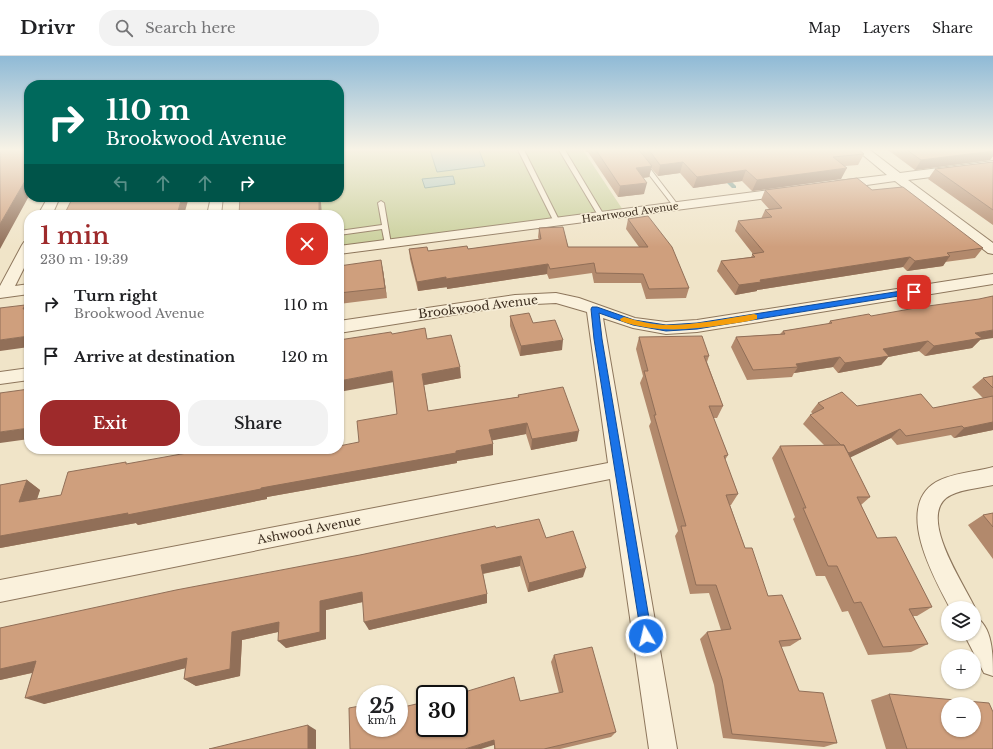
<!DOCTYPE html>
<meta charset="utf-8">
<style>
body{margin:0;font-family:"Libre Baskerville",serif;background:#f2f2f2;color:#202124;height:100vh;display:flex;flex-direction:column;font-size:15px;white-space:nowrap}
*{box-sizing:border-box;margin:0}
p{font-size:13px;color:#757577}
.icon{flex:none;width:22px;height:22px;fill:none;stroke:currentColor;stroke-width:2;stroke-linecap:round;stroke-linejoin:round}
.map{position:relative;flex:1;overflow:hidden}
.panel{position:absolute;left:24px;top:154px;width:320px;height:244px;display:flex;flex-direction:column;background:#fff;border-radius:16px;box-shadow:0 1px 3px #0004}
.panel>*{flex:none}
.guide{position:absolute;left:24px;top:24px;width:320px;height:122px;border-radius:16px;box-shadow:0 1px 3px #0004;background:#00695c;color:#fff;overflow:hidden}
.buttons{position:absolute;left:941px;top:545px;display:grid;gap:8px}
.buttons a{display:grid;place-items:center;width:40px;height:40px;border-radius:50%;background:#fff;box-shadow:0 1px 3px #0004;font-size:20px}
.speed{position:absolute;left:356px;top:629px;display:flex;gap:8px;font-size:20px;font-weight:700;text-align:center}
.speed>*{display:grid;place-content:center;width:52px;height:52px;border-radius:50%;background:#fff;box-shadow:0 1px 3px #0004;line-height:1}
.speed small{font-size:10px;font-weight:400}
.speed .limit{border:2px solid #111;border-radius:6px;background:#fff;color:#111}
.pin{position:absolute;display:grid;place-items:center;width:34px;height:34px;color:#fff;margin:-17px;border-radius:8px;box-shadow:0 2px 6px #0006}
.me{position:absolute;width:44px;margin:-22px;rotate:351deg;stroke-linejoin:round;filter:drop-shadow(0 0 3px #0008)}
.turn{display:flex;align-items:center;gap:14px;height:84px;padding:0 16px;font-size:18px}
.turn .icon{width:52px;height:52px;stroke-width:2.5}
.turn b{display:block;font-size:28px;line-height:34px}
.lanes{display:flex;align-items:center;height:38px;padding:0 16px;background:#0003;justify-content:center;gap:20px;direction:ltr}
.lanes .off{opacity:.35}
.round{display:grid;place-items:center;flex:none;width:42px;height:42px;border-radius:16px;background:#f2f2f2}
.summary{display:flex;align-items:center;justify-content:space-between;height:68px;padding:0 16px}
h1{font-size:24px;font-weight:600;line-height:30px;color:#9e2a2b}
.action{display:flex;gap:8px;margin-top:auto;padding:8px 16px}
.action a{flex:1;height:46px;border-radius:16px;background:#9e2a2b;color:#fff;font-size:16px;font-weight:600;line-height:46px;text-align:center}
.action a+a{background:#f2f2f2;color:#202124}
ul{padding:0;list-style:none}
li{display:flex;align-items:center;gap:12px;height:52px;padding:0 16px}
li div{flex:1}
li b{display:block;font-size:15px}
li em{font-style:normal}
header{display:flex;align-items:center;gap:24px;box-sizing:border-box;height:56px;padding:0 20px;background:#fff;border-bottom:1px solid #e0e0e0}
header strong{font-size:19px}
nav{display:flex;gap:22px;margin-inline-start:auto;font-size:14px}
.search{width:280px;height:36px;background:#f2f2f2;display:flex;align-items:center;gap:10px;box-sizing:border-box;padding:0 14px;border-radius:16px;color:#757577;font-size:15px}
.map>svg:first-child{display:block}
.green{fill:#c9cf9b}
.water{fill:#a9c4bc;stroke:#6f938a}
.lines{fill:none;stroke-linecap:round;stroke-linejoin:round}
.stream{fill:#6f938a;fill-rule:evenodd}
.lane-casing{stroke:#8d765c;stroke-width:2}
.street-casing{stroke:#8d765c;stroke-width:2}
.lane{fill:#faf1dc;fill-rule:evenodd}
.street{fill:#faf1dc;fill-rule:evenodd}
.wall{fill:#b2896c}
.shaded-wall{fill:#916f58}
.building{fill:#cf9f7d;stroke:#916f58;fill-rule:evenodd}
.route{fill:#1a73e8;stroke:#114b97}
.slow{fill:#f59e0b}
.labels{text-anchor:middle;stroke-width:3;stroke-linejoin:round;paint-order:stroke}
.far-street-label{font-size:10px;fill:#3d2e20;stroke:#f7eed8}
.street-label{font-size:12px;fill:#3d2e20;stroke:#f7eed8}
</style>
<header>
<strong>Drivr</strong>
<div class="search"><svg class="icon" aria-label="search" viewBox="0 0 24 24"><circle cx="10" cy="10" r="6"/><path d="M15 15l6 6"/></svg>Search here</div>
<nav><a>Map</a><a>Layers</a><a>Share</a></nav>
</header>
<div class="map">
<svg width="993" height="693" viewBox="0 0 993 693">
<rect width="100%" height="100%" fill="#f0e4c8"/>
<path class="green" d="M339,94h244l42,63 -286,37v-35h-41v-18h41z"/>
<path class="water" d="M430,94h49l6,16 -48,6z
M453,120l2,8 -30,4 -3,-9z"/>
<g class="lines">
<path class="stream" d="M722,120h4l10,10v2h-4l-10,-10z"/>
<defs>
<path id="lane" d="M518,94h6l36,72 -1,1 -2,1 -3,-2z
M559,94h6l40,67 -1,1 -5,-1z
M630,94h6l42,55v2h-4z
M381,145l3,2 7,41 -1,1 -2,1 -3,-2 -3,-15 -43,6v-4l43,-6 -4,-22z"/>
<path id="street" d="M857,94h13l30,23 93,-12v8l-85,11 85,63v11l-5,-1 -93,-72 -57,8 -4,-1 -2,-3 2,-3 4,-1 49,-6z
M786,132l4,1 2,3 -2,3 -451,59v-8z
M48,141h12l-8,18h-14z
M211,141h12l-2,18h-14z
M29,185v17l-14,28 14,-2v10l-29,4v-12l22,-41 2,-3z
M993,218v10l-296,48 -31,2 -33,-6 -30,-10 74,431h-28l-39,-270 -610,123v-22l608,-117 -21,-151 -31,-9 -41,2 -176,28v-12l176,-26 41,-2 23,5 56,20 31,4 31,-2z
M29,312v12l-29,4v-12z
M993,411v18c-13,3 -30,4 -42,10 -37,18 14,90 24,113l-1,2v-2h-24c-16,-30 -56,-101 -14,-126 16,-9 39,-10 57,-15z
M974,560c19,10 19,39 19,60l-9,-3 -20,-39h10z"/>
</defs>
<use href="#lane" class="lane-casing"/>
<use href="#street" class="street-casing"/>
<use href="#lane" class="lane"/>
<use href="#street" class="street"/>
</g>
<path class="wall" d="M585,94h274l5,4 -6,11 -13,1 -4,13 -89,12 -10,-10 -49,7 -13,-15 -22,3 -7,-8 -2,9 -6,1 1,16 -26,3 -30,-45h-2z
M888,94h105v6l-3,4 -75,10z
M993,106v63l-65,-46 7,-10z
M765,134h107l111,58 -8,10 -30,4 -2,4 -36,5 -4,-4 -146,23v1l-22,4 -18,-24 4,-10 30,-4 2,-3 -18,-23 3,-10 23,-2 4,-9 4,-1 -8,-9z
M628,163l61,69 -3,10 -40,1 -5,-16h-47l-2,-10 -43,6 -2,-5 -100,15v-2l-29,4 -8,-32 -1,-10 19,2 40,-2 71,-9 -1,-3 1,-9 29,19h71l-13,-18z
M339,210l44,4 4,28 -48,6z
M510,260l23,7 29,27 -42,6 -10,-30z
M871,260l109,24 -8,8 -47,8 -6,-5 -31,6 -7,8 -43,8 -5,-6 -39,6 -2,4 -45,3 -16,-33 5,-10 44,-3 3,-3 45,-7 2,-3z
M392,278l35,5 34,39 -37,7 4,26 90,-14v-2l59,46 -46,9 -5,-16 -34,6 1,4v11l-36,6v2l-190,34v2l-129,26 -2,-2 -136,25v-63l27,-5 13,10 -3,9 24,-4 67,-31 211,-15 20,-7 38,-28z
M639,281l70,19 -2,6 16,44 -6,12h-4l15,37 -3,5 13,34 -7,11h-1l15,43 23,48 33,43 -11,7 -9,1 18,44 38,52 -13,4 -101,-9 -9,-53 -14,-46 7,-7 14,-2 -12,-37 -19,1 -15,-58 3,-5 -29,-105 2,-4 -11,-39 3,-7 -7,-27z
M993,320v54l-39,8 -3,-3 -54,10 -6,-7 -41,19 20,40 -9,8 16,33 55,69 -15,9h-4l15,28 -17,8 -43,3 -20,-44 -6,1 -17,-36h-9l-23,-57 2,-2 -23,-59 8,-12 44,-1 -21,-21 7,-9 3,-1 -2,-2 7,-9 39,3 76,2 50,-10 -11,-11 11,-9z
M993,457v46l-25,-34 15,-10z
M496,472l50,10 37,39 -55,15 -8,-26 -37,8 4,20v9l-118,27 -6,-28 -37,8v29l-40,9 -8,-16 -36,8 -2,36 -44,10 -12,-7 1,-11 -141,36 -12,-31 -32,7v-52l360,-73z
M554,599l62,77 -5,5 -51,12h-66v-4l-129,-17 155,-27 39,-8 -8,-31z
M889,638l104,55h-107l-15,-49z"/>
<path class="shaded-wall" d="M993,95v5l-3,4 -75,10 6,-10z
M683,106l-3,11 -22,3 2,-11z
M652,110l-3,11 -15,2 2,-11z
M847,112l-6,11 -89,12 5,-11z
M746,114l-4,11 -49,7 4,-11z
M29,118v22l-29,53v-25z
M647,127l-3,11 -26,3 2,-11z
M182,141h7l-5,18h-7z
M319,141h1l1,6 1,12h-3z
M950,200l-7,10 -36,5 8,-10z
M910,201l-7,10 -146,23v1l-22,4 4,-10 21,-5z
M381,204l2,10 4,28 -2,-10z
M548,208l-1,10 -100,15 -1,-10z
M446,221l1,10 -29,4 -1,-9z
M25,249l4,4h-6z
M993,274v8l-13,2 -8,8 -47,8 9,-10 41,-13z
M29,280v11l-29,4v-11z
M563,284l-1,10 -42,6 1,-10z
M928,285l-9,10 -31,6 -7,8 -43,8 7,-10 38,-14z
M840,301l-7,10 -39,6 4,-6 -2,-3z
M460,311l1,11 -37,7 -2,-11z
M392,315l2,11 -55,10v-11z
M993,366v8l-39,8 10,-10z
M527,367l-1,11 -37,7v-11z
M29,372v11l-29,4v-11z
M900,373l-9,9 -50,24 8,-9z
M579,375l-2,10 -46,9 1,-11z
M493,388v11l-36,6v2l-190,34v2l-129,26 -2,-2 -136,25v-12z
M36,393h21l-18,3z
M304,393h5v13l-5,-10z
M27,424l13,10 -7,21 -14,-9z
M521,500l-1,10 -39,8v-9z
M586,512l-3,9 -55,15 1,-9z
M362,536l5,9 -41,9v29l-40,9 -8,-7 42,-40z
M487,538v9l-118,27 -5,-8z
M279,566l8,8 -45,10 -2,36 -44,10 -12,-7 48,-47z
M187,602l11,7 -154,39 -19,-6z
M36,605l17,7 -53,12v-11z
M308,669l8,5v19h-8z
M494,684v5l-13,4h-16z"/>
<path class="building" d="M0,94h29v24l-29,50z
M596,94h43l13,16 -16,2 11,15 -27,3z
M649,94h210l5,4 -31,3 14,11 -90,12 -11,-10 -49,7 -14,-15 -23,3z
M907,94h86v1l-72,9z
M993,106v48l-58,-41z
M857,122l15,12 31,-3 80,61 -36,5 3,3 -35,5 -5,-4 -150,23 1,2 -22,3 -18,-24 34,-4 -3,-3 12,-2 -26,-31 34,-4 -7,-7 17,-2 -17,-18z
M73,141h109l-5,18h-113z
M240,141h79v18h-80z
M648,160l24,31 17,41 -40,1 -6,-15 -47,-1 -2,-10 -44,6 -2,-5 -102,15v-2l-29,5 -8,-33 18,-2 1,4 39,-5 1,3 73,-10 -2,-11 24,-1 5,20h80l-20,-28z
M381,204l4,28 -46,5v-27z
M993,240v34l-18,3 7,5 -48,8 -6,-5 -45,8 6,7 -44,7 -5,-6 -44,7 2,3 -45,3 -17,-33 49,-3 -2,-3 49,-8 -2,-2 39,-7 2,2 50,-9 58,-8z
M25,249l-2,4h6v27l-29,4v-32z
M529,257l4,10 22,-3 8,20 -42,6 -11,-30z
M425,272l2,11 24,-4 9,32 -38,7 6,37 91,-14 -1,-2 45,-8 16,44 -47,8 -5,-16 -38,7 4,14 -37,7v2l-195,35v1l-134,26 1,-2 -128,23v-51l27,-5 -8,22 42,-7 7,-23 58,-10v2l83,-15h95v3l18,-3h17v-3l20,-4 -2,-21 40,-7 -5,-43 -53,10v-41l52,-8 1,2z
M702,280l7,20h-5l19,50h-14l19,49 -4,1 14,38 -12,1 19,53h7l16,48 14,-1 19,44 -22,2 20,50 24,2 14,50 -105,-9 -10,-55 -15,-47 24,-3 -15,-44h-20l-15,-59h5l-32,-111h2l-12,-44h4l-9,-34z
M993,320v12l-10,-10z
M29,333v39l-29,4v-39z
M842,336l15,14 64,-12 12,14 60,-12v26l-29,6 -2,-2 -56,10 -6,-7 -51,24 -2,-2 -3,-6h-3l-31,-30 14,-7 -6,-5z
M844,389l26,52h-13l20,41 19,-1 36,70 -23,2 19,35 -45,3 -22,-45 -7,1 -17,-37h-9l-25,-58h3l-26,-62z
M993,457v14l-10,-12z
M539,463l7,19 27,-7 13,37 -57,15 -8,-27 -40,9 6,29 -123,28 -2,-30 -42,9v31l-42,9 1,-19 -47,10 -2,37 -46,10 3,-21 -162,40 11,-37 -36,8v-41l176,-38 184,-35 135,-29 1,2z
M592,591l24,85 -72,17h-49l-1,-9 -29,9h-115l-1,-41 16,-3v23h34v-20l26,-6v26h34v-34h-1l56,-17 6,24 43,-9 -9,-37z
M889,638l100,9 4,9v37h-86zM948,648h26v26h-26z
M308,669v24h-99z"/>
<linearGradient id="sky" x2="0" y2="1"><stop stop-color="#8fbad6"/><stop offset="0.49" stop-color="#f8f3e6"/><stop offset="1" stop-color="#f8f3e6" stop-opacity="0"/></linearGradient>
<rect width="993" height="191" fill="url(#sky)"/>
<path class="route" d="M914,233l4,3 -1,1 -220,36 -31,2 -33,-6 -34,-12 3,26 50,297 -2,5 -4,2 -4,-2 -48,-302 -3,-30 1,-2h5l37,13 32,5 31,-2z"/>
<path class="slow" d="M754,258l3,1v4c-11,3 -23,4 -34,6 -35,5 -68,8 -102,-4l-1,-2 4,-2c14,4 29,8 43,8 29,0 58,-6 87,-11z"/>
<g class="labels">
<g class="far-street-label">
<text transform="translate(630 156) rotate(-8)" y="4">Heartwood Avenue</text>
</g>
<g class="street-label">
<text transform="translate(478 251) rotate(-7)" y="4">Brookwood Avenue</text>
<text transform="translate(309 474) rotate(-11)" y="4">Ashwood Avenue</text>
</g>
</g>
</svg>
<div class="buttons">
<a><svg class="icon" aria-label="layers" viewBox="0 0 24 24"><path d="M12 4l9 5-9 5-9-5zM3 14l9 5 9-5"/></svg></a>
<a>+</a>
<a>−</a>
</div>
<div class="speed"><div>25<small>km/h</small></div><div class="limit">30</div></div>
<div class="pin" style="left:914px;top:236px;background:#d93025"><svg class="icon" aria-label="arrive" viewBox="0 0 24 24"><path d="M6 21V4h12l-3 4 3 4H6"/></svg></div>
<svg class="me" style="left:646px;top:580px" viewBox="-20 -20 40 40"><circle r="17" fill="#1a73e8" stroke="#fff" stroke-width="3"/><path d="M0-11L8 9 0 5-8 9z" fill="#fff"/></svg>
<div class="guide">
<div class="turn"><svg class="icon" aria-label="right" viewBox="0 0 24 24"><path d="M7 20v-9h11M14 6l5 5-5 5"/></svg><div><b>110 m</b>Brookwood Avenue</div></div>
<div class="lanes"><svg class="icon off" aria-label="left" viewBox="0 0 24 24"><path d="M17 20v-9H6M10 6l-5 5 5 5"/></svg><svg class="icon off" aria-label="ahead" viewBox="0 0 24 24"><path d="M12 20V5M6 11l6-6 6 6"/></svg><svg class="icon off" aria-label="ahead" viewBox="0 0 24 24"><path d="M12 20V5M6 11l6-6 6 6"/></svg><svg class="icon" aria-label="right" viewBox="0 0 24 24"><path d="M7 20v-9h11M14 6l5 5-5 5"/></svg></div>
</div>
<section class="panel">
<div class="summary"><div><h1>1 min</h1><p>230 m · 19:39</p></div><a class="round" style="background:#d93025;color:#fff"><svg class="icon" aria-label="close" viewBox="0 0 24 24"><path d="M6 6l12 12M18 6L6 18"/></svg></a></div>
<ul>
<li><svg class="icon" aria-label="right" viewBox="0 0 24 24"><path d="M7 20v-9h11M14 6l5 5-5 5"/></svg><div><b>Turn right</b><p>Brookwood Avenue</p></div><em>110 m</em></li>
<li><svg class="icon" aria-label="arrive" viewBox="0 0 24 24"><path d="M6 21V4h12l-3 4 3 4H6"/></svg><div><b>Arrive at destination</b></div><em>120 m</em></li>
</ul>
<div class="action"><a>Exit</a><a>Share</a></div>
</section>
</div>
